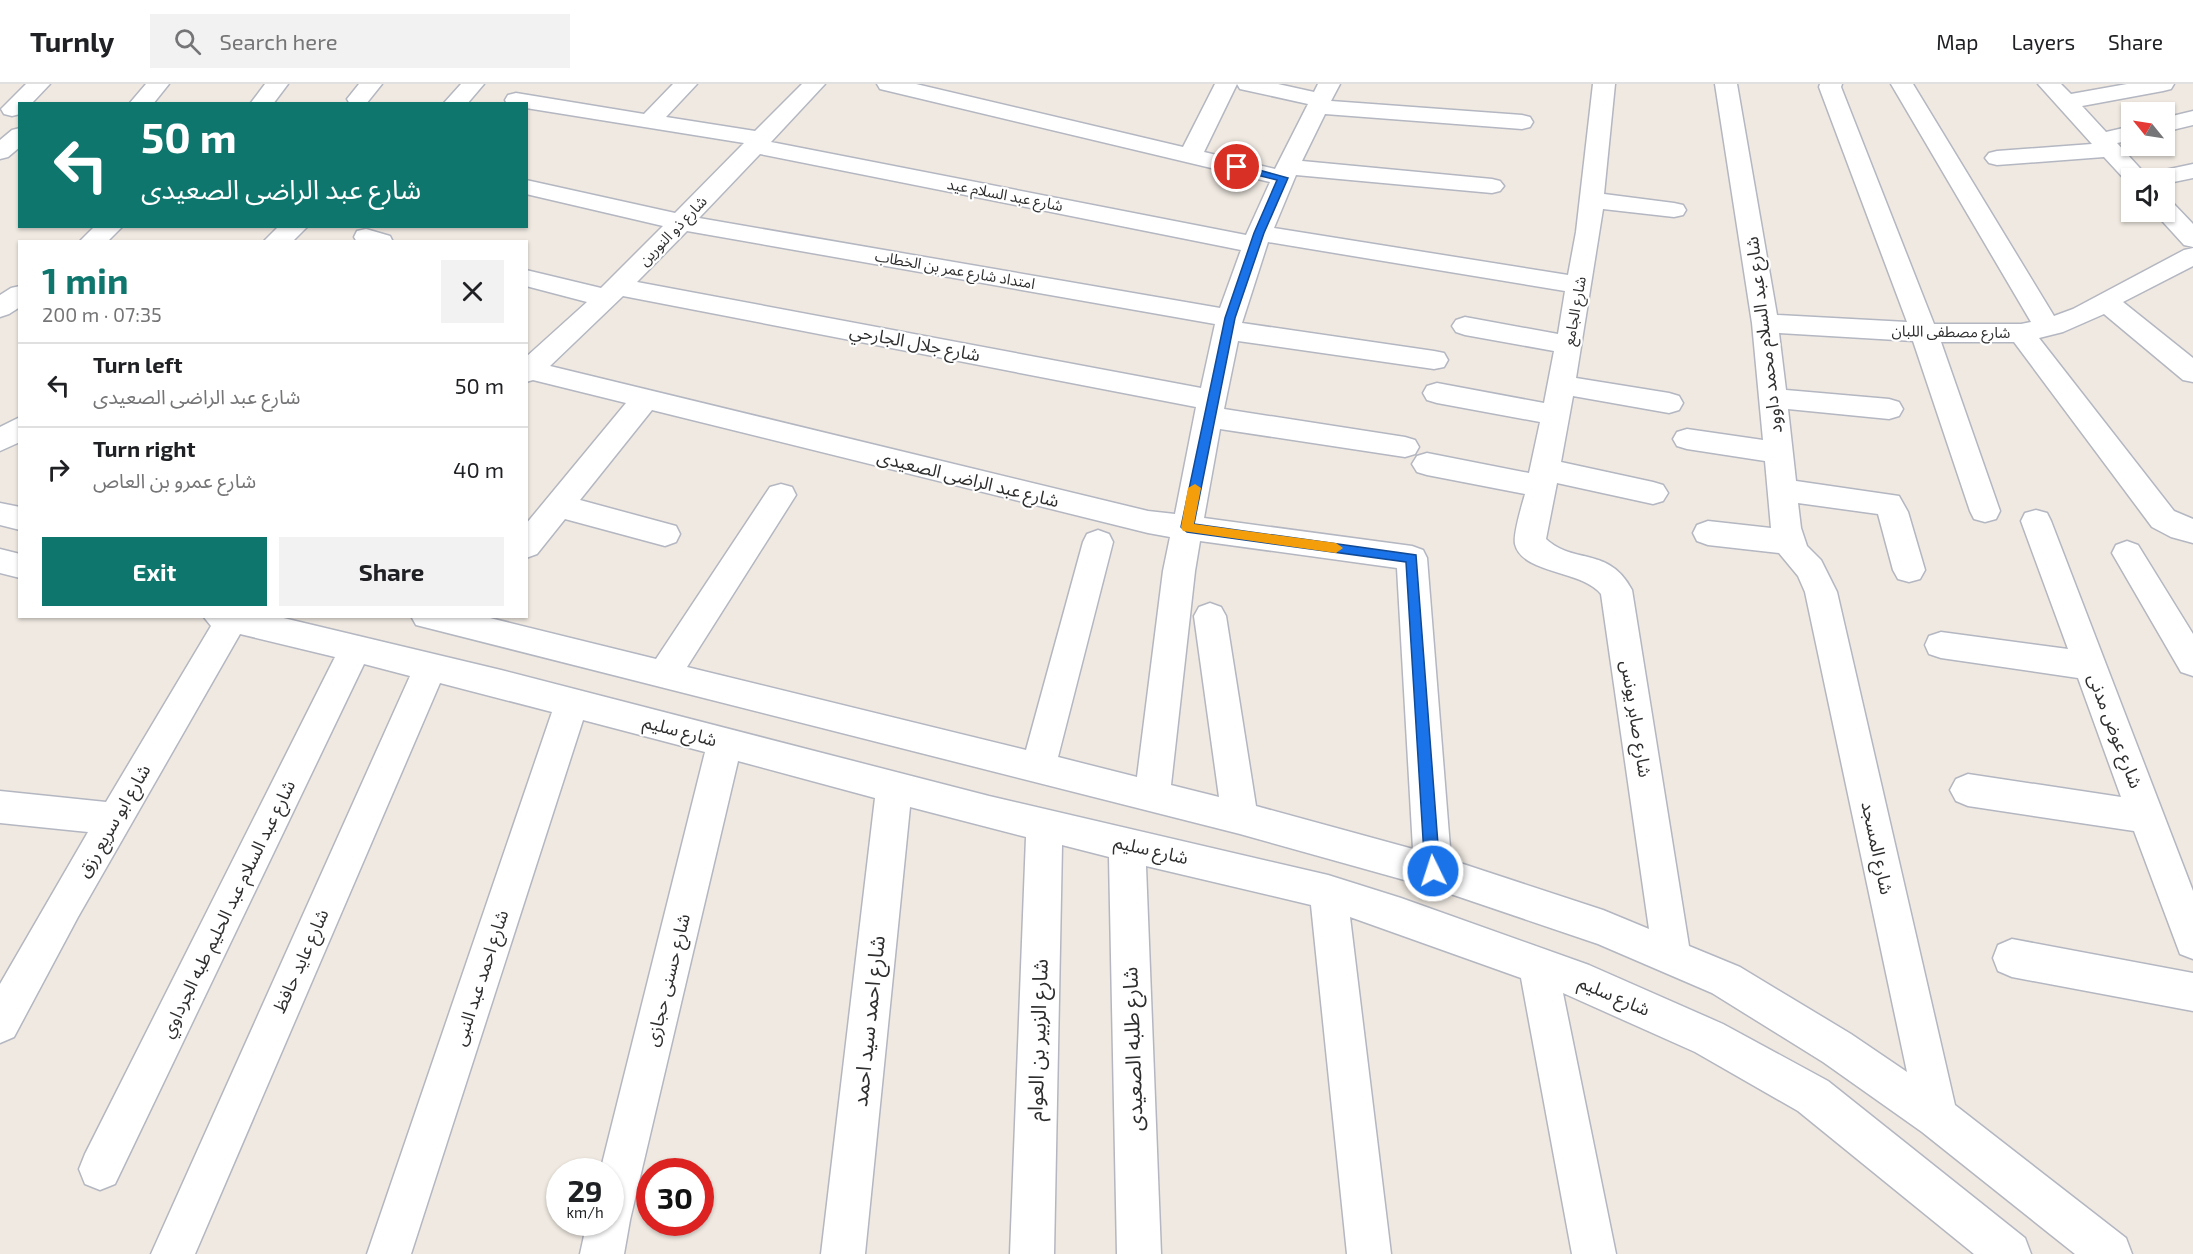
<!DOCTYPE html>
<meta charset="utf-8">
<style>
body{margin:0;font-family:"Exo 2","Noto Sans Arabic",sans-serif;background:#f2f2f2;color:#202124;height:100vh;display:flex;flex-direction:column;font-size:22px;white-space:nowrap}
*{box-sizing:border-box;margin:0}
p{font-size:20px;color:#757577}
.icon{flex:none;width:33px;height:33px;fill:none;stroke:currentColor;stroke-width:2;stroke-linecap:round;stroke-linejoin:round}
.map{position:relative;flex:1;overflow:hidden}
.side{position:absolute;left:18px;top:156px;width:510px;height:378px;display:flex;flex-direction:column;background:#fff;border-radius:0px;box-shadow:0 2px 4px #0004}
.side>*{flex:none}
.top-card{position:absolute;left:18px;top:18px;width:510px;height:126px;border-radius:0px;box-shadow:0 2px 4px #0004;background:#0f766e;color:#fff;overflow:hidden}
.needle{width:39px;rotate:300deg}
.controls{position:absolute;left:2121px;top:18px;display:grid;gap:12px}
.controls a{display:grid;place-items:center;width:54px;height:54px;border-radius:0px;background:#fff;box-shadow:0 2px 4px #0004;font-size:30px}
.speed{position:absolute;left:546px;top:1074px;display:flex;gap:12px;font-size:30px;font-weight:700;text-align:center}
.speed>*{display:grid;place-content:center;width:78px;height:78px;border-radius:50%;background:#fff;box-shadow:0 2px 4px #0004;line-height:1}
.speed small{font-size:15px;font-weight:400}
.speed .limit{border:9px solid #d22;background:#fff;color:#111}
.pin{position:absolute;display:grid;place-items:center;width:51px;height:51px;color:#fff;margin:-26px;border:3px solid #fff;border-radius:50%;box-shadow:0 2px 6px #0007}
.me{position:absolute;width:66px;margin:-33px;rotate:356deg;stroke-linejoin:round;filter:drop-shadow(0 0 4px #0008)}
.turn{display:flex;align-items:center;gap:21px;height:126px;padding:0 24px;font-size:27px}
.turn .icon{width:78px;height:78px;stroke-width:2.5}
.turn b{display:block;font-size:42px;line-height:51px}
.round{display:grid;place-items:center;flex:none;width:63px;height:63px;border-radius:0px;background:#f2f2f2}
.overview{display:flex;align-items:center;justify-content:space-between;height:102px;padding:0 24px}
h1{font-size:36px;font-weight:700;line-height:45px;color:#0f766e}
.cta{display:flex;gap:12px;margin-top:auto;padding:12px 24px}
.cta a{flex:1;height:69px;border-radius:0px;background:#0f766e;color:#fff;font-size:24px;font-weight:700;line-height:69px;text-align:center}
.cta a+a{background:#f2f2f2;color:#202124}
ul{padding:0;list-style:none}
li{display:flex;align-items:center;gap:18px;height:84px;padding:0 24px;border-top:2px solid #e0e0e0}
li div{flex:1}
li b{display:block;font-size:22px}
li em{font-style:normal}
header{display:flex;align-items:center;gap:36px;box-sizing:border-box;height:84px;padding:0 30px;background:#fff;border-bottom:2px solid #e0e0e0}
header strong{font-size:28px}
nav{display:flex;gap:33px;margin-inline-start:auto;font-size:21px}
.search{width:420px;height:54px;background:#f2f2f2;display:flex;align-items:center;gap:15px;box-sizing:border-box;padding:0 21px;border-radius:0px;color:#757577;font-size:22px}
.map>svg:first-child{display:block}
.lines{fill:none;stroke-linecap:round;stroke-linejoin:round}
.minor-casing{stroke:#b4b7c1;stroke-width:3}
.minor{fill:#fff;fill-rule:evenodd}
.route{fill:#1a73e8;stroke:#114b97;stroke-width:1.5}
.slow{fill:#f59e0b}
.labels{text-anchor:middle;stroke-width:4.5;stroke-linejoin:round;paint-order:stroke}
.far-street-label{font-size:15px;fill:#2e2e2e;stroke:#fff}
.street-label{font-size:18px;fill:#2e2e2e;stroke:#fff}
.near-street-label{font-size:21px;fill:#2e2e2e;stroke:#fff}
</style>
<header>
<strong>Turnly</strong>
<div class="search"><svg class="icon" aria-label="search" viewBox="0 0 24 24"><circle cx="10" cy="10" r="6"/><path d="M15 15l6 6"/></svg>Search here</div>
<nav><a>Map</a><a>Layers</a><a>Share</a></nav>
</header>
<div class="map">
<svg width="2193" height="1170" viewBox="0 0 2193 1170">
<rect width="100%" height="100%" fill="#efe9e1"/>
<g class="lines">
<defs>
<path id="minor" d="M26,0h24l-19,20h-11v10l-8,2 -8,-2 -3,-5z
M146,0h23l-16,20h-24z
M265,0h23l-15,20h-23z
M359,0h23l-16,20h-16l-3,-5z
M461,0h23l-17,20h-24z
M673,0h24l-31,33 89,14 47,-47h23l-54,58 475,93 24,-53 -390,-93 -3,-5h39l267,63 32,-63h63l36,8 4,-8h22l-9,17 191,14 8,2 3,5 -3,5 -8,2 -197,-15 -23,47 190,18 8,2 4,5 -4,5 -8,2 -196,-18 -22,53 294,47 8,-43 17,-148h22l-11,110 70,9 9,2 3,5 -3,5 -9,2 -71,-8 -27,169 93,15 10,3 4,7 -4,7 -10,3 -96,-17 -12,66 92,20 10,3 5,8 -5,8 -10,3 -96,-21 -11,56c28,26 63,7 86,51l57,356 51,21 111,67 56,38 -102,-480 -7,-16 -19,-23 -71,-8 -11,-4 -4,-8 4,-8 11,-4 63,7 -6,-67 -78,-12 -10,-3 -4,-7 4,-7 10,-3 76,11 -11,-117 -37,-239h22l40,231 130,7 -88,-235 1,-3h22l-1,3 93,237h87l10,-2 -140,-238h22l141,232 19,-7 111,-59 9,-2v18l-70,36 70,56v24l-10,-2 -79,-66 -41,18 -24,6 135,173 19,8v24l-22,-6 -19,-10 -138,-185h-73l59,169 -4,8 -11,3 -11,-3 -4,-8 -57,-170 -134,-8 7,57 103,9 10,3 4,7 -4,7 -10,3 -101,-10 8,72 103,15 9,16 17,58 -5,9 -11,3 -11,-3 -5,-9 -15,-56 -80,-11 3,25 6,18 14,14 16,32 118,513 171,133 6,16h-57l-153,-122 -99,-70 -111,-69 -114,-49 -165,-56 -193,-54 -824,-209 -5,-9h71l174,43 114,-172 11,-3 11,3 4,8 -109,172 339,83 57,-208 4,-8 11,-4 11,4 4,8 -55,215 79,20 26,-206 7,-34 -22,-4 -496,-123 -72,90 96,26 4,8 -4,8 -11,4 -100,-27 -28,35 -11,4v-34l100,-121 -93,-23 -7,2v-25l61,-55 -61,-16v-16l75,18 62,-62 -137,-32v-14l149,33 69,-70 -218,-35v-4h-19l-2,-4 3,-5 8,-2 128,21zM1237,0l3,5 68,15 -33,65 -71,-17zM760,70l481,96 -21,58 -521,-90zM687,147l528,93 -14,64 -564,-106zM1268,158l297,49 -7,43 -93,-17 -9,3 -4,6 4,6 9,3 89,16 -10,52 -107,-20 -10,3 -4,7 4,7 10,3 103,19 -11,51 -102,-20 -10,3 -5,8 5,8 10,3 98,19c-3,11 -12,40 -10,50 7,30 67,26 86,50l48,335 -46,-19 -152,-50 -24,-302 -4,-8 -11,-4 -208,-28 16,-89 185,28 10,-3 4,-7 -4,-7 -10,-3 -181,-28 14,-68 196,28 10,-2 4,-7 -4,-7 -10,-2 -192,-28zM623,212l573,111 -21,107 -27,-3 -598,-145zM1200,457l197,27 16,281 -157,-43 -30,-190 -5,-9 -11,-4 -11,4 -5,9 25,181 -48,-12 24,-214z
M2038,0h23l10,10 56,-10h47l-3,5 -8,2 -81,15 24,26 26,-6v14l-15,3 31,34 3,-4 42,-9v14l-29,6v-6h-32v6l-4,-1 -24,-26 -107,8 -8,-2 -4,-5 4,-5 8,-2 95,-7z
M2193,27v14l-29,7v-14z
M20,44v19l-12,10 -8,2v-19l12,-10z
M2164,117l9,2 20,21v23l-9,-2 -30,-33h10z
M95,142h28l-16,16h-28z
M279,142h29l-16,16h-29z
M366,145l24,7 3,6h-36l-3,-5 3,-6z
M20,202v21l-11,7 -9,3v-22l11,-7z
M20,333v25l-20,9v-24z
M0,419l20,4v23l-20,-5z
M2036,426l11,3 4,8 142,370v68l-13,-5 -46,-123 -166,-25 -12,-5 -6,-11 6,-11 12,-5 153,23 -43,-119 -137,-20 -12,-4 -4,-9 4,-9 12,-4 127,17 -47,-128 4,-8z
M2127,457l11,4 55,89v42l-12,-4 -69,-119 4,-8z
M0,465l20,5v24l-20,-5z
M203,532h72l226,54 488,126 339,79 73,23 188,67 134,59 105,57 197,157 6,16h-57l-176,-143 -103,-59 -132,-59 53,261h-44l-51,-276 -171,-61 41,337h-44l-36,-349 -165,-39 15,388h-44l-8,-397 -47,-12 -8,409h-44l16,-417 -116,-30 -45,447h-44l54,-456 -137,-37 -108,459 -6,34h-44l7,-32h23v-50h-10l105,-420 -122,-32 -172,534h-44l185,-542 -112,-29 -245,571h-44l259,-578 -46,-12 -249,520 -15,6 -15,-6 -6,-15 6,-15 250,-497 -95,-23 -162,283 -64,120 -14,6v-59l88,-152 -88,-9v-32l106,11 105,-176z
M2012,855l181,34v38l-181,-34 -14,-6 -5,-13 5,-13z"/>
</defs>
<use href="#minor" class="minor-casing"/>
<use href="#minor" class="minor"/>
</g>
<path class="route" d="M1237,80l51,14 -24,55 -29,85 -41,206 222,31 24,316 -2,5 -5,2 -6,-2 -2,-5 -19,-309 -219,-30 -6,-5 44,-209 29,-85 23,-53 -44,-11 -1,-2z"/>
<path class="slow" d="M1195,400l6,4 -7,36 142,19 7,5 -7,5 -153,-22 -2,-4 7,-39z"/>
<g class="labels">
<g class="far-street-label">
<text transform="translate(1005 111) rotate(11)" y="5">شارع عبد السلام عيد</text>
<text transform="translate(673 147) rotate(-46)" y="5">شارع ذو النورين</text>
<text transform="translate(955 186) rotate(10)" y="5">امتداد شارع عمر بن الخطاب</text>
<text transform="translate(1575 227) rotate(-80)" y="5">شارع الجامع</text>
<text transform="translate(1951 248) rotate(1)" y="5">شارع مصطفى اللبان</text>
</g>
<g class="street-label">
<text transform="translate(1764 251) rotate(-97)" y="6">شارع عبد السلام محمد داوود</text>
<text transform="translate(915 259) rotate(11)" y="6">شارع جلال الجارحي</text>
<text transform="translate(968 395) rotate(14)" y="6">شارع عبد الراضى الصعيدى</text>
<text transform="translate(1636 635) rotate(81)" y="6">شارع صابر يونس</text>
<text transform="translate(680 647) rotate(15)" y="6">شارع سليم</text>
<text transform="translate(2115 647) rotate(69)" y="6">شارع عوض مدنى</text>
<text transform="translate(114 737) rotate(-60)" y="6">شارع ابو سريع رزق</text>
<text transform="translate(1877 764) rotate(78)" y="6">شارع المسجد</text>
<text transform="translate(1151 766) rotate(13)" y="6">شارع سليم</text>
<text transform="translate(228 825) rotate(-64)" y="6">شارع عبد السلام عبد الحليم طبه الجرداوي</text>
<text transform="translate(301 877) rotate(-66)" y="6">شارع عايد حافظ</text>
<text transform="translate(481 894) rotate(-72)" y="6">شارع احمد عبد النبى</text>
<text transform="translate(668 896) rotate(-76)" y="6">شارع حسنى حجازى</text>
<text transform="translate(1614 912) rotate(23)" y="6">شارع سليم</text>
</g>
<g class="near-street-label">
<text transform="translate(869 937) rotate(-84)" y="7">شارع احمد سيد احمد</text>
<text transform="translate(1038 956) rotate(-88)" y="7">شارع الزبير بن العوام</text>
<text transform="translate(1133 965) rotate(-92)" y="7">شارع طلبه الصعيدى</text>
</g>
</g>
</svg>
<div class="controls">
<a><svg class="needle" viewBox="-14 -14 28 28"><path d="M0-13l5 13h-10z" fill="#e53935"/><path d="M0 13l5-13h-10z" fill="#757577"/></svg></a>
<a><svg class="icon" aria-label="sound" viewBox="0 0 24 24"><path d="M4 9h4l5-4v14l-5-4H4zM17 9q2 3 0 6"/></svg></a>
</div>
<div class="speed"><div>29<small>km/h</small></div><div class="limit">30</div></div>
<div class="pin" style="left:1237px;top:83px;background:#d93025"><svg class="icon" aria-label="arrive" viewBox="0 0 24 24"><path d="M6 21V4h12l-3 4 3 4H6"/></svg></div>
<svg class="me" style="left:1433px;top:787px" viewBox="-20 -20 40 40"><circle r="17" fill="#1a73e8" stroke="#fff" stroke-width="3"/><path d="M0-11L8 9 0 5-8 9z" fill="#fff"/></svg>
<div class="top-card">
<div class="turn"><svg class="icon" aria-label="left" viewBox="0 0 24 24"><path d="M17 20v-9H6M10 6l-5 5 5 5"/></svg><div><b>50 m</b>شارع عبد الراضى الصعيدى</div></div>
</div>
<section class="side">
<div class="overview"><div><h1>1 min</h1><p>200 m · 07:35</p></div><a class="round"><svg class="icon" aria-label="close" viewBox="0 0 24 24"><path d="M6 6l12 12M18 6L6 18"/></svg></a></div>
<ul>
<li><svg class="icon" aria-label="left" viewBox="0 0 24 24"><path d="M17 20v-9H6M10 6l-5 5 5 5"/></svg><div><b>Turn left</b><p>شارع عبد الراضى الصعيدى</p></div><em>50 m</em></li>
<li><svg class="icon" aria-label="right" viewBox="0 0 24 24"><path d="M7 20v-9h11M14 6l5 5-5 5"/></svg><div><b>Turn right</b><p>شارع عمرو بن العاص</p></div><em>40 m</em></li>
</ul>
<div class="cta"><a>Exit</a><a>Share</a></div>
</section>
</div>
